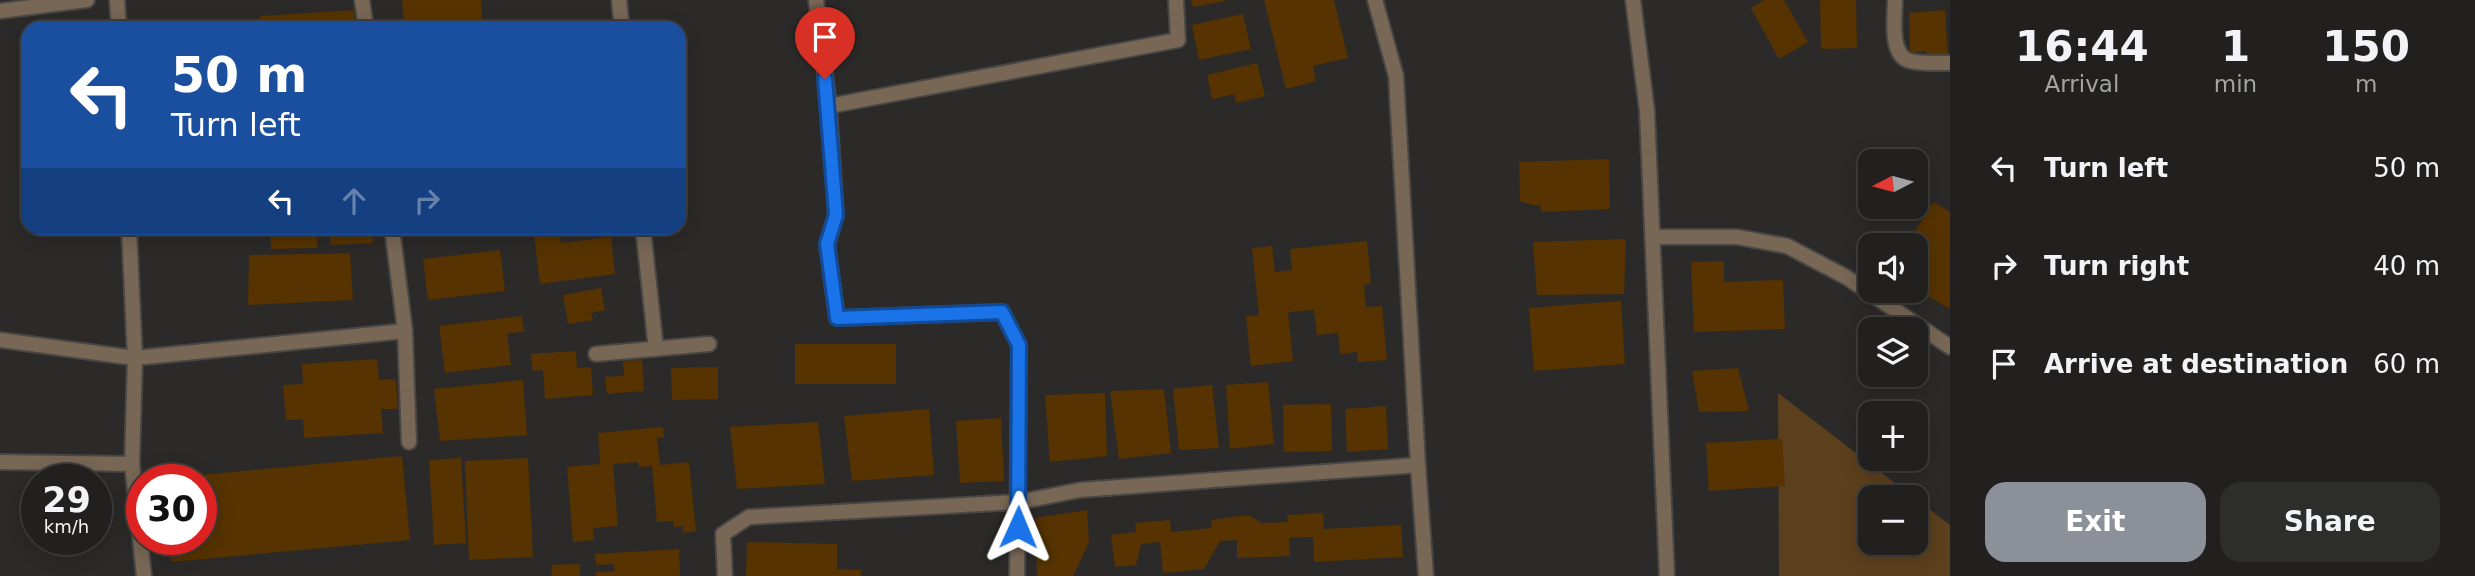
<!DOCTYPE html>
<meta charset="utf-8">
<style>
body{margin:0;font-family:"DejaVu Sans",sans-serif;background:#2d2d2b;color:#f1f3f6;height:100vh;display:flex;flex-direction:column;font-size:26px;white-space:nowrap}
*{box-sizing:border-box;margin:0}
p{font-size:23px;color:#a2a3a4}
.icon{flex:none;width:38px;height:38px;fill:none;stroke:currentColor;stroke-width:2;stroke-linecap:round;stroke-linejoin:round}
.map{position:relative;flex:1;overflow:hidden}
.details{display:flex;flex-direction:column;background:#21201e;width:525px}
.details>*{flex:none}
.banner{position:absolute;left:21px;top:21px;width:665px;height:214px;border-radius:21px;box-shadow:0 4px 18px #0003,0 0 0 2px #3e3e3c;background:#1a4fa0;color:#fff;overflow:hidden}
.needle{width:46px;rotate:264deg}
.buttons{position:absolute;left:1858px;top:149px;display:grid;gap:14px}
.buttons a{display:grid;place-items:center;width:70px;height:70px;border-radius:14px;background:#21201e;box-shadow:0 4px 18px #0003,0 0 0 2px #3e3e3c;font-size:35px}
.speed{position:absolute;left:21px;top:464px;display:flex;gap:14px;font-size:35px;font-weight:700;text-align:center}
.speed>*{display:grid;place-content:center;width:91px;height:91px;border-radius:50%;background:#21201e;box-shadow:0 4px 18px #0003,0 0 0 2px #3e3e3c;line-height:1}
.speed small{font-size:18px;font-weight:400}
.speed .limit{border:10px solid #d22;background:#fff;color:#111}
.pin{position:absolute;display:grid;place-items:center;width:60px;height:60px;color:#fff;margin:-72px -30px;border-radius:50% 50% 50% 0;rotate:-45deg;box-shadow:0 0 7px #0007}
.pin .icon{rotate:45deg}
.me{position:absolute;width:77px;margin:-38px;rotate:1deg;stroke-linejoin:round;filter:drop-shadow(0 0 5px #0008)}
.turn{display:flex;align-items:center;gap:24px;height:147px;padding:0 35px;font-size:32px}
.turn .icon{width:91px;height:91px;stroke-width:2.5}
.turn b{display:block;font-size:49px;line-height:60px}
.lanes{display:flex;align-items:center;height:66px;padding:0 35px;background:#0003;justify-content:center;gap:35px;direction:ltr}
.lanes .off{opacity:.35}
.eta{display:flex;justify-content:space-evenly;align-items:center;height:119px;text-align:center}
.eta b{font-size:42px;font-weight:700;line-height:49px}
.cta{display:flex;gap:14px;margin-top:auto;padding:14px 35px}
.cta a{flex:1;height:80px;border-radius:21px;background:#8c9099;color:#fff;font-size:28px;font-weight:700;line-height:80px;text-align:center}
.cta a+a{background:#2d2d2b;color:#f1f3f6}
ul{padding:0;list-style:none}
li{display:flex;align-items:center;gap:21px;height:98px;padding:0 35px}
li div{flex:1}
li b{display:block;font-size:26px}
li em{font-style:normal}
main{display:flex;flex:1;min-height:0}
.map>svg:first-child{display:block}
.green{fill:#5c401e}
.building{fill:#563301}
.lines{fill:none;stroke-linecap:round;stroke-linejoin:round}
.street-casing{stroke:#494745;stroke-width:18}
.street{stroke:#786755;stroke-width:14}
.route-casing{stroke:#114b97;stroke-width:18}
.route{stroke:#1a73e8;stroke-width:12}
</style>
<main>
<div class="map">
<svg width="1950" height="576" viewBox="0 0 1950 576">
<rect width="100%" height="100%" fill="#2c2a28"/>
<path class="green" d="M1778,393l135,104h-42v45h45v-43l34,26v51h-171z"/>
<path class="building" d="M402,0h79l2,27 -79,1z
M1191,0h34v1l-32,6z
M1264,0h70l14,58 -35,8 3,15 -30,8z
M1764,0h20l24,42 -29,17 -28,-51z
M1820,0h36l1,48 -36,1z
M354,10l1,18h-94l-1,-12z
M1945,10l3,47h-21l-1,-6 -16,2 -1,-40z
M1243,14l8,35 -52,11 -7,-35z
M1257,63l8,33 -29,7 -2,-9 -22,5 -5,-24z
M1609,159l1,50 -69,3 -1,-7h-8l-12,-4 -1,-39z
M1933,202l17,10v97l-34,-20v-44h-9z
M270,228h102l1,15 -42,2 -1,-12 -13,1v14l-46,1z
M560,231l1,12 50,-6 4,37 -75,10 -6,-50z
M1626,239l-2,55 -87,1 -4,-53z
M1367,241l4,41 -7,4 2,21 16,-1 5,54 -29,2 -1,-10 -17,2 -2,-21 -21,2 -3,-25 -26,2 5,49 -42,5 -5,-50 13,-1 -7,-67 20,-2 3,26 17,-2 -2,-21z
M500,250l5,41 -77,9 -5,-41z
M350,253l3,47 -105,5 1,-50z
M1724,261v21l59,-2 2,49 -91,3 -3,-70z
M601,288l4,22 -14,3 2,7 -25,4 -5,-29z
M1621,301l4,63 -91,7 -5,-63z
M522,316l2,16 -17,1 4,32 -66,8 -6,-47z
M795,344h101v40h-101z
M576,351l1,17 14,-1 2,28 -48,4 -2,-29 -10,1 -2,-17z
M377,359l2,21 17,-1 2,30h-17l2,24 -79,5 -1,-19 -17,1 -3,-35 20,-1 -1,-20z
M642,360l2,31 -37,3 -2,-17 19,-1 -1,-15z
M718,367v32l-46,1 -1,-32z
M1738,368l11,43 -50,1 -7,-41z
M523,380l4,55 -87,6 -6,-52z
M1268,382l6,62 -44,5 -4,-64z
M1212,385l7,63 -40,2 -6,-61z
M1164,389l7,64 -52,6 -9,-68z
M1105,393l2,63 -57,6 -5,-67z
M1331,404l1,47 -48,1 -1,-47z
M1386,406l2,43 -41,3 -2,-43z
M929,409l5,66 -82,6 -8,-65z
M1001,418l3,63 -44,2 -4,-62z
M818,422l7,62 -88,5 -7,-62z
M663,427l1,10 -7,1 3,27 29,-3 7,69 -13,2v-7l-9,1 -1,-6 -16,1 -5,-56 -13,1 -1,-5 -25,2 5,62 -25,2 1,12 -21,2 -6,-75 33,-3 -2,-31z
M1782,439l3,47 -76,5 -3,-48z
M402,456l8,84 -239,22 -2,-23h32v-59h-32v-2z
M461,458l5,85 -32,2 -5,-85z
M528,458l5,99 -64,3 -4,-99z
M1087,510l2,32 -16,34h-36l-2,-58z
M1323,513l1,16 77,-4 2,32 -89,5 -1,-25 -24,1 1,18 -53,2v-18l-17,1 -16,28 -41,4 -3,-31 -19,2 -5,21 -21,2 -4,-32 25,-3 -1,-9 35,-3 1,12 41,-4 -1,-8 37,-5 14,8 26,-1 -1,-7z
M747,542l90,2v25l24,1v6h-115z
M679,549l1,27h-84v-4l19,-1 -2,-7 -17,1 -1,-11z
M580,564v12h-28l-1,-11z"/>
<g class="lines">
<defs>
<path id="street" d="M117,0l2,28
M362,0l4,28
M619,0l3,28
M816,0l13,106 7,109 -9,29 10,74 165,-6 17,33 -2,231
M1633,0l14,111 20,465
M1895,0c0,16 -6,56 15,61 12,3 27,2 40,2
M0,11l87,-11
M829,106l349,-66 -2,-40
M129,228l6,130 -3,106 12,112
M643,228l13,121
M1654,237h83l50,9 59,31 104,70
M405,331l4,111
M0,340l135,18 270,-27 -13,-103
M596,354l113,-10
M0,462l132,2
M1418,465l8,111
M725,576l-2,-42 26,-17 270,-15 61,-12 338,-25 -22,-389 -21,-76"/>
</defs>
<use href="#street" class="street-casing"/>
<use href="#street" class="street"/>
</g>
<g class="lines">
<defs>
<path id="route" d="M825,79l11,136 -9,29 10,74 165,-6 17,33 -1,182"/>
</defs>
<use href="#route" class="route-casing"/>
<use href="#route" class="route"/>
</g>
</svg>
<div class="buttons">
<a><svg class="needle" viewBox="-14 -14 28 28"><path d="M0-13l5 13h-10z" fill="#e53935"/><path d="M0 13l5-13h-10z" fill="#a2a3a4"/></svg></a>
<a><svg class="icon" aria-label="sound" viewBox="0 0 24 24"><path d="M4 9h4l5-4v14l-5-4H4zM17 9q2 3 0 6"/></svg></a>
<a><svg class="icon" aria-label="layers" viewBox="0 0 24 24"><path d="M12 4l9 5-9 5-9-5zM3 14l9 5 9-5"/></svg></a>
<a>+</a>
<a>−</a>
</div>
<div class="speed"><div>29<small>km/h</small></div><div class="limit">30</div></div>
<div class="pin" style="left:825px;top:79px;background:#d93025"><svg class="icon" aria-label="arrive" viewBox="0 0 24 24"><path d="M6 21V4h12l-3 4 3 4H6"/></svg></div>
<svg class="me" style="left:1018px;top:527px" viewBox="-20 -20 40 40"><path d="M0-17L14 15 0 8-14 15z" fill="#1a73e8" stroke="#fff" stroke-width="4"/></svg>
<div class="banner">
<div class="turn"><svg class="icon" aria-label="left" viewBox="0 0 24 24"><path d="M17 20v-9H6M10 6l-5 5 5 5"/></svg><div><b>50 m</b>Turn left</div></div>
<div class="lanes"><svg class="icon" aria-label="left" viewBox="0 0 24 24"><path d="M17 20v-9H6M10 6l-5 5 5 5"/></svg><svg class="icon off" aria-label="ahead" viewBox="0 0 24 24"><path d="M12 20V5M6 11l6-6 6 6"/></svg><svg class="icon off" aria-label="right" viewBox="0 0 24 24"><path d="M7 20v-9h11M14 6l5 5-5 5"/></svg></div>
</div>
</div>
<section class="details">
<div class="eta">
<div><b>16:44</b><p>Arrival</p></div>
<div><b>1</b><p>min</p></div>
<div><b>150</b><p>m</p></div>
</div>
<ul>
<li><svg class="icon" aria-label="left" viewBox="0 0 24 24"><path d="M17 20v-9H6M10 6l-5 5 5 5"/></svg><div><b>Turn left</b></div><em>50 m</em></li>
<li><svg class="icon" aria-label="right" viewBox="0 0 24 24"><path d="M7 20v-9h11M14 6l5 5-5 5"/></svg><div><b>Turn right</b></div><em>40 m</em></li>
<li><svg class="icon" aria-label="arrive" viewBox="0 0 24 24"><path d="M6 21V4h12l-3 4 3 4H6"/></svg><div><b>Arrive at destination</b></div><em>60 m</em></li>
</ul>
<div class="cta"><a>Exit</a><a>Share</a></div>
</section>
</main>
